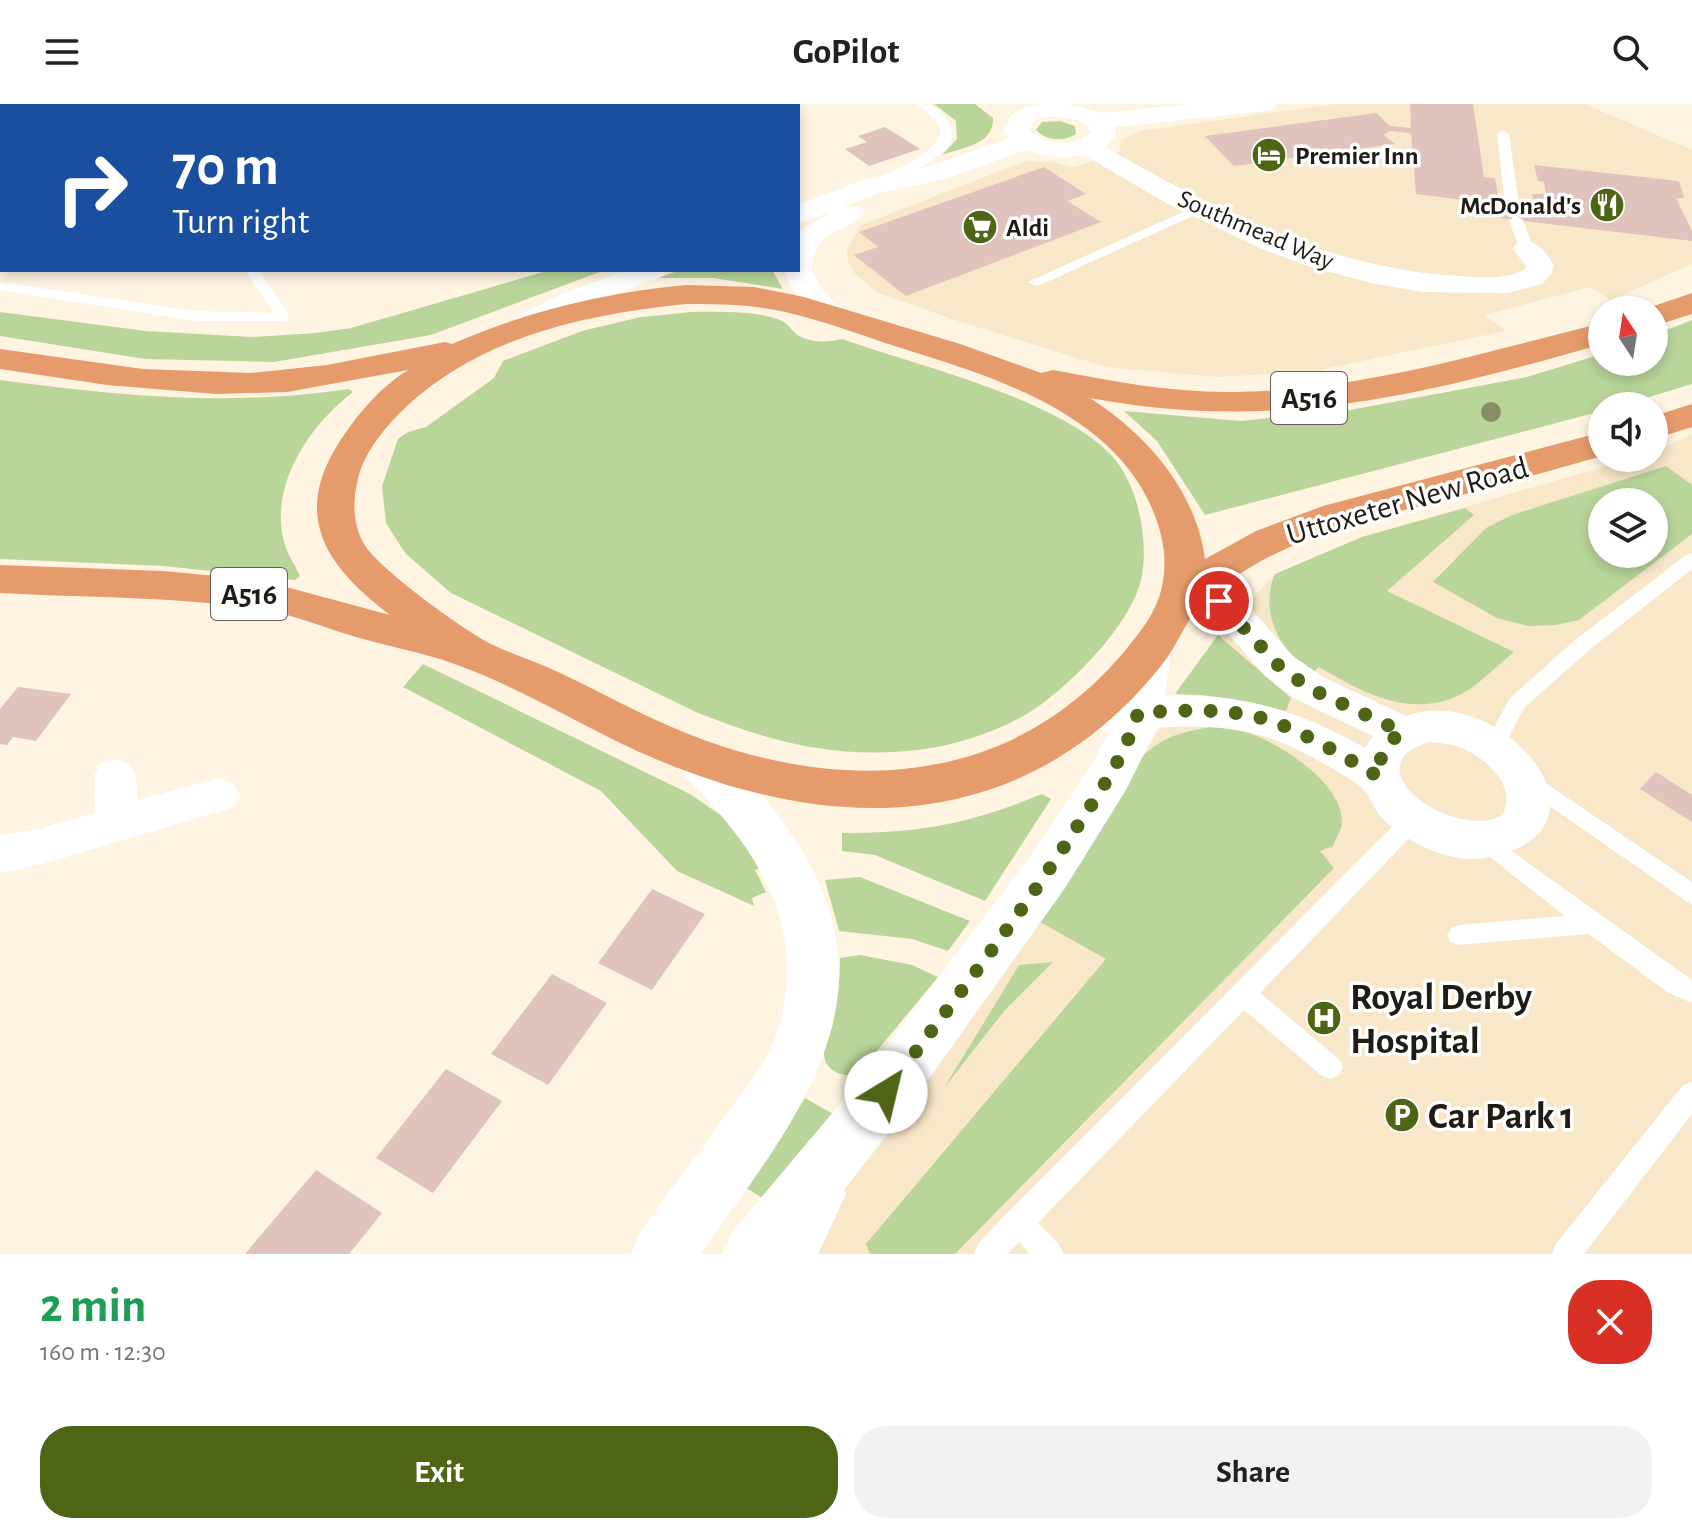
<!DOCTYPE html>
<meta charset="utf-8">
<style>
body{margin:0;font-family:"Alegreya Sans",sans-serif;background:#f2f2f2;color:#202124;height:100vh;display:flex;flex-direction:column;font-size:30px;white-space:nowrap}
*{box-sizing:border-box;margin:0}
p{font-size:26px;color:#757577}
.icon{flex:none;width:44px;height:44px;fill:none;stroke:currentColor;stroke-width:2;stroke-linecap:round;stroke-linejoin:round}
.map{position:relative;height:1150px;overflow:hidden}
.side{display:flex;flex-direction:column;background:#fff;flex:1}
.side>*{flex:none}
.banner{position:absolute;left:0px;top:0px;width:800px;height:168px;box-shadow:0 4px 12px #0003;background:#1a4fa0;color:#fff;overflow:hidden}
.needle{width:52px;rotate:348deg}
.fabs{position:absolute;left:1588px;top:192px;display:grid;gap:16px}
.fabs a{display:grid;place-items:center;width:80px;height:80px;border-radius:50%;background:#fff;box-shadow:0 4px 12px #0003;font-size:40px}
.pin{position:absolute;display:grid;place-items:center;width:68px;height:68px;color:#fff;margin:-34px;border:4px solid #fff;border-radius:50%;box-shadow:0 2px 8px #0007}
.me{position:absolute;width:88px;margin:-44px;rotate:36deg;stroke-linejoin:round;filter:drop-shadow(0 0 6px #0008)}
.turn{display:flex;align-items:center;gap:28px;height:168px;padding:0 40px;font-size:36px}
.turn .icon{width:104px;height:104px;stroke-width:2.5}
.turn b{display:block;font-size:56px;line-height:68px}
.round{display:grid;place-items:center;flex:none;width:84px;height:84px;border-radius:32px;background:#f2f2f2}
.overview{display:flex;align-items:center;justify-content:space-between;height:136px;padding:0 40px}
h1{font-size:48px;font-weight:600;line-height:60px;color:#1e9e55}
.cta{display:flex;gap:16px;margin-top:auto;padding:16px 40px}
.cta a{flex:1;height:92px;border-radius:32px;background:#4d6514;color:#fff;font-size:32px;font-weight:600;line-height:92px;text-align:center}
.cta a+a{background:#f2f2f2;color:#202124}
header{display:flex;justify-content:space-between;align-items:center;height:104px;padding:0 40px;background:#fff;font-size:36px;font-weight:600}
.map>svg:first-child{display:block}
.built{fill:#f9e7c9;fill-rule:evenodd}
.green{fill:#b9d59a;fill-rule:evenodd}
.building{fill:#e0c3bd}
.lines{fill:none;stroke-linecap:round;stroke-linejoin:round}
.service{fill:#fff;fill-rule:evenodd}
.minor{fill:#fff;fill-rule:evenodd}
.secondary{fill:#fff;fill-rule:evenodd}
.trunk{fill:#e69b6c;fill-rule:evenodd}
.tree{fill:#878d65}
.route{stroke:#4d6514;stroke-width:14;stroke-dasharray:0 25.2}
.labels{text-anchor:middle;stroke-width:7;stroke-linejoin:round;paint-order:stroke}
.far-poi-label{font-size:26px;font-weight:bold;fill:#201b13;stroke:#fff;text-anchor:start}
.far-street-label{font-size:26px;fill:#201b13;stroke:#fff}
.shield{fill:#fff;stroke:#635f5a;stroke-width:2}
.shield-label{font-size:30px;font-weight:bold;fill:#201b13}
.street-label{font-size:32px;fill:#201b13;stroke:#fff}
.near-poi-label{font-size:38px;font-weight:bold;fill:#201b13;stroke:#fff;text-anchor:start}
</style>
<header><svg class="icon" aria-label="menu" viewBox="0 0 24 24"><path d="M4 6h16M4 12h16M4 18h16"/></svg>GoPilot<svg class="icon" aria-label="search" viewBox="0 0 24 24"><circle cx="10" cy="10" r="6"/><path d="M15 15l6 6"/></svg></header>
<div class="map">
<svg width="1692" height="1150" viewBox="0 0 1692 1150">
<rect width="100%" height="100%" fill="#fff4e1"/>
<path class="built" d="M1335,0h250l107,46v114l-81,36 -21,-13 -105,28 21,16 -192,40 -96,6 -112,-10 -148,-46 -80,-28 -24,-20 -6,-12 -1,-11 14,-25 165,-64 26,1 22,5 45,-14 2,-13 19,-9z
M1692,330v820h-908l343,-473 91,-146 57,-61 87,-37 272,-79h20v-6zM1602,398h52v52h-52z"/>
<path class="green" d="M934,0h41l18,14c1,27 -30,29 -51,37l15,-16 -1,-18z
M1060,17l15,5 1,8c-13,8 -29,7 -40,-4l6,-8z
M550,166h55l-174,65 -157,27 -129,-3 -145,-23v-24l146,19 106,6 64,-4 35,-5z
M680,166h92l11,19 -70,-11h-55z
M692,208c28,0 61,-2 88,8 7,3 9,7 14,12 11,11 34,11 48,7 73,26 218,60 270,117 16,18 25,42 29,66 3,17 4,36 1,54 -9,45 -63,100 -99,127 -27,21 -72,38 -106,44 -87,15 -160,-2 -241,-35l-245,-119 -45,-39 -10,-15 -10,-16 -4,-37 16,-47 10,-7 18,-5 68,-49 9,-17 79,-30 59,-14z
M1692,216v64l-72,22h-18v5l-397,104 -48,-74 -33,-30 117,10 109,-11 177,-33 75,-23v8h52v-27z
M0,276c123,16 226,27 349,9l4,3c-43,33 -84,92 -69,150 3,12 11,23 16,34l-5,4 -131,-14 -164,-7z
M1666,362l26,19v49l-113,86 -23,5 -28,1 -31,-8 -64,-36 53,-54 26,-13zM1602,398h52v52h-52z
M1465,404l9,7 -87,76 127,61c-17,13 -35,33 -54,43 -51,24 -98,-3 -141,-28l-6,5c-34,-20 -54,-61 -38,-98l87,-37z
M1218,531l73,63 -5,13 -84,-16 -27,-1z
M423,560l267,130 32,22 40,51 -7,3 11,22 -14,6 2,8 -77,-35 -76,-80 -198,-104z
M1215,622c10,2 21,3 31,6 33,10 104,55 95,96 -2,6 -6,12 -8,18l-13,5 14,17 -379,386h-85l-4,-10 240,-285 -66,-37 95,-158c26,-28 43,-31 80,-38z
M1042,690l9,5 -66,102 -110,-46 -33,-4v-18c79,0 127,-9 200,-39z
M860,773l110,44 -22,30 -36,-12 -73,-8 -14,-51z
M860,851l52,10 26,12 -81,98c-14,2 -32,-3 -33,-21 -1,-10 7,-21 9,-31 5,-22 7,-43 7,-65z
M1053,858l-48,48 -61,78 75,-123z
M805,994l37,21 -70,85 -26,-16z"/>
<path class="building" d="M1410,0h63l11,73 11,1 6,33 36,4 -5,-21h14l-2,-12 -6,-1 -4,-16 145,16 5,17h-8l16,33v10l-202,-24 -3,-14 -71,-9 -5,-61 -21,-2 -6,4 11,9 -161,22 -29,-30 171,-23 14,13 21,2z
M885,23l35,22 -51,17 -24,-17 22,-7 -9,-6z
M1044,63l42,27 -19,7 34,21 -195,74 -52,-41 24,-8 -19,-15z
M18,583l53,7 -35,47 -23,-4 -6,8 -7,-1v-35z
M1656,668l36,23v27l-52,-33z
M652,785l53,25 -53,76 -54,-27z
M552,870l55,29 -59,82 -57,-31z
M446,965l56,32 -69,92 -57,-35z
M316,1066l66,43 -33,41h-104z"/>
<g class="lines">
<path class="service" d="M101,0h17l-18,2z
M301,0h13l1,2h-13z
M533,0h18l-19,2z
M695,0h15l-16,2z
M917,0c20,0 28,10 36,27 0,2 -3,11 -3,12 -9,16 -66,48 -83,46v-6c25,-13 65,-23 74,-52l-5,-11z
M1503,26l6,4 11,78 -7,4 -7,-4 -9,-78z
M2,38v8l-2,1v-8z
M1196,102l12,3 -168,76 -5,1 -7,-4z
M1516,112l7,4 11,29 -2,3h-10l-2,-3 -11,-29z
M0,149h2v8h-2z
M245,166h14l30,44 -2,7h-92l-195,-31v-8l195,29 79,2z
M1692,449v16l-104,82 -64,57 -23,44h-14l-3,-6 26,-48 64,-57 112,-86z
M1526,666l166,112v23l-174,-121 -3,-6 3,-6z
M1412,708l8,3 3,6 -3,6 -160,166 79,66 4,8 -4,8 -9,4 -9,-4 -77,-65 -206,213 21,21 4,10h-33l-11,-12 -12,12h-33l4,-10 30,-32 396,-397z
M1485,728l207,148v23l-25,-11 -78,-58 -130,11 -8,-3 -4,-7 4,-7 8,-3 106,-9 -88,-69 -3,-6 3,-6z
M1692,978v32l-108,140h-32l4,-10 127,-159z
M832,1076l10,4 4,10 -28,60h-29l33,-70z"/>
<path class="minor" d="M1040,0h28l34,9 91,-9h84l-3,5 -9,2 -150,16 1,9 -11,11c111,63 224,122 354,129 21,2 47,4 66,-7l1,-3 -13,-17 4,-6c20,-5 27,7 37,22l-2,8 -10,11 -34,9 -86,-1 -51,-9 -60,-16 -49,-18 -94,-45 -84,-49 -26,3 -33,-8 -79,29 -67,14 -36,14h18l4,6c-10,14 -33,15 -45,30 -6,7 -6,17 -9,25l10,20 29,28 -4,6c-31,8 -52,-28 -62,-52h14l1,-38 32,-20 -33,11v-18l65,-25 68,-14 78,-28 -5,-7c4,-19 18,-24 36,-27zM1054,12l24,4 11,6 2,7c-19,15 -45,12 -62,-3l8,-11z
M626,166h41l-4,6 -84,31 -42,23 -11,3 -11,-3 -4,-6 4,-6 44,-23z
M1184,442l13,4 96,106 30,21 83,39c95,-36 224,116 79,142 -34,6 -81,-16 -104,-41 -8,-9 -11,-23 -20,-30 -18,-14 -42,-26 -63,-37 -47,-24 -95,-26 -147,-22 -21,1 -40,6 -60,0l-6,-11 6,-11c22,-7 45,-8 68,-10 76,-5 140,14 206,52l8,-12 -78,-37 -30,-23 -94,-108 -5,-9 5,-9zM1427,638c11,1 22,1 32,5 25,9 60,39 43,68 -38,23 -125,-27 -97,-60 5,-6 15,-9 22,-13z
M115,655l15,5 6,12 2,24 80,-22 15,5 7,12 -7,12 -15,5 -179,53 -39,8v-38l39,-6 56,-16 -1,-37 6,-12z"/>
<path class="secondary" d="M1149,534l15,5 7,11 -6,39 -11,41 -28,56 -61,98 -159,223 -113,143h-70l9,-22 134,-159 163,-215 63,-94 16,-30 13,-41 6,-39 7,-11z
M693,633c37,12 69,56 91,87 122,166 16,291 -84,430h-69l9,-22 121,-165c14,-23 22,-49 25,-76 10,-93 -47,-161 -109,-223l-7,-13 7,-13z"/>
<path class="trunk" d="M686,181l68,2 50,10 156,47 81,29 12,-3c58,11 116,22 174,22 130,0 251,-38 375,-69v21c-177,51 -327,89 -512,54 56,36 106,92 115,161l51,-28 67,-25 279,-74v24c-53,15 -107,30 -161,45 -64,16 -132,31 -190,66 -18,11 -42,26 -55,43 -12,16 -20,36 -32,52 -51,66 -119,115 -200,135 -117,30 -243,-5 -348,-56 -58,-29 -114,-62 -176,-82 -27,-8 -56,-14 -84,-22 -31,-9 -61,-22 -93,-27 -87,-14 -176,-12 -263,-17v-28l163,6 97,9 130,35c-67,-51 -100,-102 -46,-180 17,-25 38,-49 64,-65l-121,22 -71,2 -109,-9 -107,-16v-20l143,20 108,4 76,-8 118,-23 7,2c76,-33 151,-51 234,-59zM686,200c23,0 47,0 70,3 50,6 97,26 145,41 99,31 227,69 259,183 9,33 5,66 -16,95 -107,151 -274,174 -440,114 -50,-18 -97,-45 -146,-68 -21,-10 -44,-17 -65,-27 -27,-13 -110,-73 -127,-98 -13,-19 -14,-45 -8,-68 7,-29 28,-53 49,-73 76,-70 180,-92 279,-102z
M1692,189v21l-38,12v-16h-12z
M1692,300v23l-38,12v-23z"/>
</g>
<circle class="tree" cx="1491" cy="308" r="10"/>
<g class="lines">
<path class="route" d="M886,988c63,-86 131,-171 189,-262 24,-37 50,-74 63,-117 43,-3 95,-6 136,9 37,14 71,35 105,55 0,-22 5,-32 23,-45l-93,-44 -30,-22 -60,-65"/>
</g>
<defs>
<symbol id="hotel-disc" viewBox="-11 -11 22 22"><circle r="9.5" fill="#4d6514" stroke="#fff"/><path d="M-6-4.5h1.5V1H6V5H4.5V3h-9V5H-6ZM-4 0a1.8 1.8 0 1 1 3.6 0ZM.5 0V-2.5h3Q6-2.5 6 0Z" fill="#fff"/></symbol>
<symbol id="restaurant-disc" viewBox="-11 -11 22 22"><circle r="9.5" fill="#4d6514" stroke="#fff"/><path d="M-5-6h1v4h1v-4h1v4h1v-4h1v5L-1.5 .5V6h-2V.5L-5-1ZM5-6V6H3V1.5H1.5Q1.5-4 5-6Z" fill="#fff"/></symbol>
<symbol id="supermarket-disc" viewBox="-11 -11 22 22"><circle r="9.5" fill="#4d6514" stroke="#fff"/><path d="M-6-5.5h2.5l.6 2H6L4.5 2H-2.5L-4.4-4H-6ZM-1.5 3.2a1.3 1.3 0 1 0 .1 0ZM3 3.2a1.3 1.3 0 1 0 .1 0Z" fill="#fff"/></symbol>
<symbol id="hospital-disc" viewBox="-11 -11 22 22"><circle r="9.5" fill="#4d6514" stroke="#fff"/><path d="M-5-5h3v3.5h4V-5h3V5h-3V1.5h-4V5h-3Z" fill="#fff"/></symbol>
<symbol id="parking-disc" viewBox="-11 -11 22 22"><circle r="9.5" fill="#4d6514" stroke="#fff"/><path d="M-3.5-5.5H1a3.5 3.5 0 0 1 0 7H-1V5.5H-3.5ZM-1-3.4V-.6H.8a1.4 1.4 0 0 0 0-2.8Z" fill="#fff"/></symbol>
</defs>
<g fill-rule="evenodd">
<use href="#hotel-disc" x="1249" y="31" width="40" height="40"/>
<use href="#restaurant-disc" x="1587" y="81" width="40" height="40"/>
<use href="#supermarket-disc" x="960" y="103" width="40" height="40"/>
<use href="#hospital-disc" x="1304" y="894" width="40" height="40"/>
<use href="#parking-disc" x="1382" y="991" width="40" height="40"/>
</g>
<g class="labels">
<g class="far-poi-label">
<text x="1295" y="60">Premier Inn</text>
<text x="1581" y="110" text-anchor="end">McDonald's</text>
<text x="1006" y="132">Aldi</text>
</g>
<g class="far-street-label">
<text transform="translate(1256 125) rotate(23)" y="9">Southmead Way</text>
</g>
<g class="shield">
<rect x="1271" y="268" width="76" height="52" rx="6"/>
<rect x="211" y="464" width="76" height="52" rx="6"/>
</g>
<g class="shield-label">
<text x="1309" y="304">A516</text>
<text x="249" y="500">A516</text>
</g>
<g class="street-label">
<text transform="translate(1407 396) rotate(-16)" y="11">Uttoxeter New Road</text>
</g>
<g class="near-poi-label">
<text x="1350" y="905">Royal Derby<tspan x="1350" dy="44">Hospital</tspan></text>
<text x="1428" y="1024">Car Park 1</text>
</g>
</g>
</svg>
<div class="fabs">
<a><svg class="needle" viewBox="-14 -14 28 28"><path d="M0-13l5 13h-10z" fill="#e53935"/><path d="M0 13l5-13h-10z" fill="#757577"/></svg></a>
<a><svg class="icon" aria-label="sound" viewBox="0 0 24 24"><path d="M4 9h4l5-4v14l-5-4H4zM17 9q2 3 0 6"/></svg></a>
<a><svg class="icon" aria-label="layers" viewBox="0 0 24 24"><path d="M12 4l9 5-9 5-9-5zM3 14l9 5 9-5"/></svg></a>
</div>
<div class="pin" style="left:1219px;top:497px;background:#d93025"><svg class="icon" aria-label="arrive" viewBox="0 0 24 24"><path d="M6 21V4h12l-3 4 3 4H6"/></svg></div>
<svg class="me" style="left:886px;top:988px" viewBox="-20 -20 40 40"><circle r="19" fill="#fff"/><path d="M0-13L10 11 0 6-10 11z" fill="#4d6514"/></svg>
<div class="banner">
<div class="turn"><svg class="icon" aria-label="right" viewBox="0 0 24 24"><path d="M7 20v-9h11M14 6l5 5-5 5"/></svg><div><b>70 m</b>Turn right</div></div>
</div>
</div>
<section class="side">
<div class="overview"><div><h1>2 min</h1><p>160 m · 12:30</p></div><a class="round" style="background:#d93025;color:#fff"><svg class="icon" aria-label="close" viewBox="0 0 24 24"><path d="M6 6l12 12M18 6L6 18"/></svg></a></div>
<div class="cta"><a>Exit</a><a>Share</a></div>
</section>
